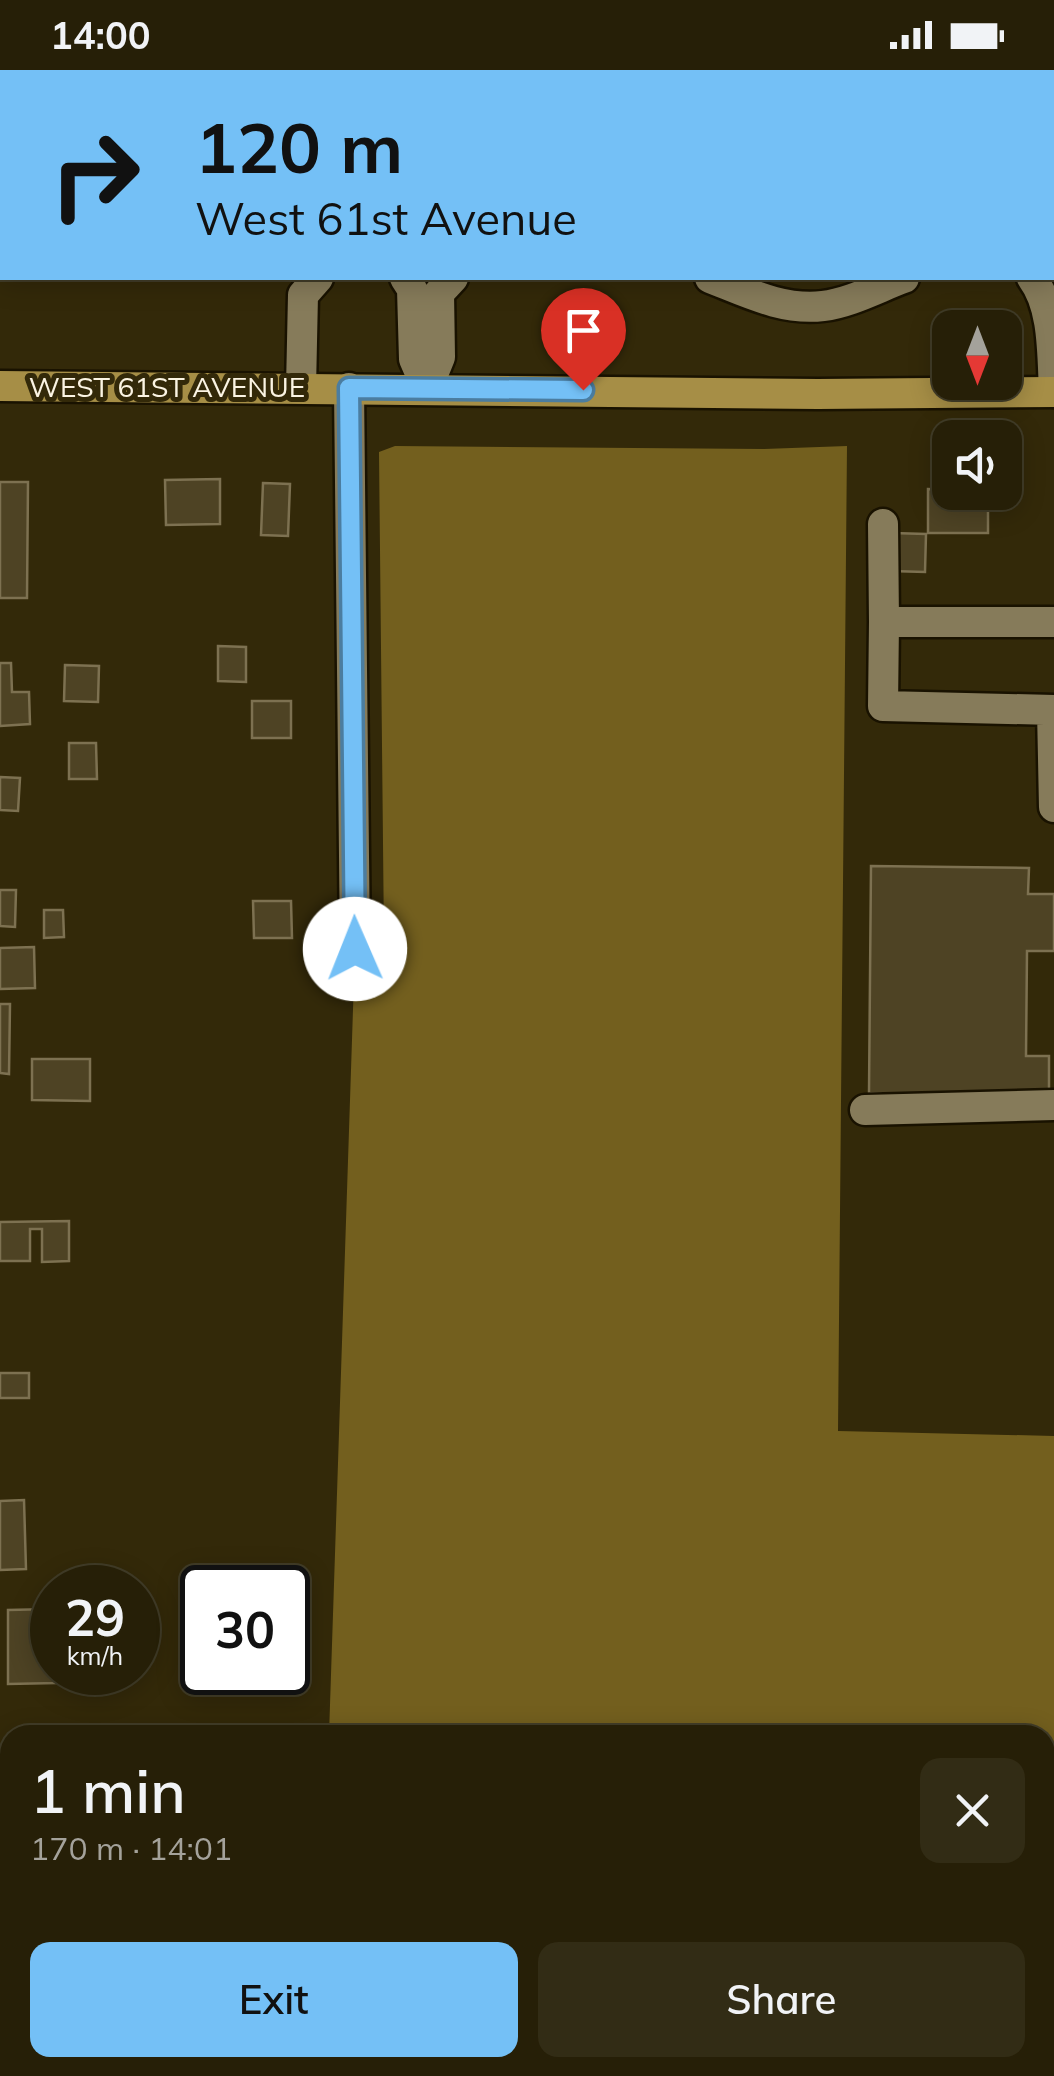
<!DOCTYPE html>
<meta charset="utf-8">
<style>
body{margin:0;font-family:Mulish,sans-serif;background:#322c15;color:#f1f3f6;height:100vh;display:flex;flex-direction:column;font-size:38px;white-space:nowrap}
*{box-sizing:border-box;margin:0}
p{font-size:32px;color:#a4a29b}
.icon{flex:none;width:55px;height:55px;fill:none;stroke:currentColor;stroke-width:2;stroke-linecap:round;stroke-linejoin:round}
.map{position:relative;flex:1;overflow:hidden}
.sheet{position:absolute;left:0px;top:1655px;width:1055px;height:352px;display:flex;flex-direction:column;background:#261f07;border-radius:30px 30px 0 0;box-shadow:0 5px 25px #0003,0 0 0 2px #423d28}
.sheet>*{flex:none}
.hud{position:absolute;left:0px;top:0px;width:1055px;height:210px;box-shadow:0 5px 25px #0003,0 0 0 2px #423d28;background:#74c0f6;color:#111;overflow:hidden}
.needle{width:65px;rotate:180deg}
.fabs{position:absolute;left:932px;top:240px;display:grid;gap:20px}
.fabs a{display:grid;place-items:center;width:90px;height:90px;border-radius:20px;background:#261f07;box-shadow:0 5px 25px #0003,0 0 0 2px #423d28;font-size:50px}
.speed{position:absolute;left:30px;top:1495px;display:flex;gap:20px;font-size:50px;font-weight:700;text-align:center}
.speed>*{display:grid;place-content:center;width:130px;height:130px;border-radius:50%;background:#261f07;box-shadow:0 5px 25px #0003,0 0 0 2px #423d28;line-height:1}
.speed small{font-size:25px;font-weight:400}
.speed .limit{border:5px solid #111;border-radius:15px;background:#fff;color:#111}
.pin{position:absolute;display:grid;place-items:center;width:85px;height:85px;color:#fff;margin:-102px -42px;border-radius:50% 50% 50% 0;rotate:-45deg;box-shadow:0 0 10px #0007}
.pin .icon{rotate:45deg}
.me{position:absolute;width:110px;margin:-55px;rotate:359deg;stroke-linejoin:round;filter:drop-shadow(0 0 8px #0008)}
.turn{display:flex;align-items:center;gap:35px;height:210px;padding:0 30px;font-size:45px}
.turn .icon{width:130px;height:130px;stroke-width:2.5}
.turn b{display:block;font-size:70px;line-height:85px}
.round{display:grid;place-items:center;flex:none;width:105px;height:105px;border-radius:20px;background:#322c15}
.overview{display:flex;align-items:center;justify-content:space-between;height:170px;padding:0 30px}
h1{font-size:60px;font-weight:600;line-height:75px}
.button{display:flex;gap:20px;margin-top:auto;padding:20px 30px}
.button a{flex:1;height:115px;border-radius:20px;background:#74c0f6;color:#111;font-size:40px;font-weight:600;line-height:115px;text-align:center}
.button a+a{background:#322c15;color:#f1f3f6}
.status{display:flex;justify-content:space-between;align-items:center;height:70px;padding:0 50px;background:#261f07;direction:ltr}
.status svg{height:28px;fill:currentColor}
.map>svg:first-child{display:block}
.forest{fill:#735f1e}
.building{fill:#4e4324;stroke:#7d7151;stroke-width:2.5}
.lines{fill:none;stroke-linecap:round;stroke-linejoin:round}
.minor-casing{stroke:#191200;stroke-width:35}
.major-casing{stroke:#191200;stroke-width:35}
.minor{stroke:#867b5a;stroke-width:30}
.major{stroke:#a68e46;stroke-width:30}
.route-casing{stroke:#4b7da0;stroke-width:25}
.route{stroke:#74c0f6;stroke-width:18}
.labels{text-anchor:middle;stroke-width:10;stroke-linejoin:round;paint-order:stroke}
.street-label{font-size:28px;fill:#fbf4e3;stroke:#332909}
</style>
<div class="status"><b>14:00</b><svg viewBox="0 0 49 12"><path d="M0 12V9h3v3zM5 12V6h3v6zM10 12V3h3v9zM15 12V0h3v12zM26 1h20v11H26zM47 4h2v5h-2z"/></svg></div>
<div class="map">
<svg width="1054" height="2006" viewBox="0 0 1054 2006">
<rect width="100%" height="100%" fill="#332909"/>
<path class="forest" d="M395,376l369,3 83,-3 -9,985 216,5v640h-736l1,-8h726v-333h-716l26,-786 29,-8 -5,-489z"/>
<path class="building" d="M0,0h270v2h-268l-2,200z
M535,0h493v2h-493z
M220,409v45l-54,1 -1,-45z
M0,412h28l-1,116h-27z
M263,413l27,1 -2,52 -27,-1z
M928,419l60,3v41h-60z
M892,463l34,1 -1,38 -34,-1z
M218,576l28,1v35l-28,-1z
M0,593h11l1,29h17l1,32 -30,2z
M65,595l34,1 -1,36 -34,-1z
M252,631h39v37h-39z
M69,673h27l1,36h-28z
M0,707l20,1 -2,33 -18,-1z
M871,796l158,2 -1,26h26v57h-27l-1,105h23v39l-180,-2z
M0,820h16l-1,37 -15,-1z
M253,831h38l1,37h-38z
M44,840h19l1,27 -20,1z
M34,877l1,41 -35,1v-41z
M0,934h10l-1,70 -9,-1z
M32,989h58v42l-58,-1z
M69,1151v40l-27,1v-33h-12v32h-30v-39z
M0,1303h29v25h-29z
M24,1430l2,69 -26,1v-69z
M52,1539v63h5v11l-49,1v-74z
M0,1734h10v78l-10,1z
M10,1844v89h-10v-88z"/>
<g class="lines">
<defs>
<path id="minor" d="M330,0v2
M392,0v2
M470,2v-2
M405,208l7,11 2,70 13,30
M710,208c36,14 73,33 113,28 27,-3 56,-19 81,-28
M1032,208c22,29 20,76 22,114
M301,318l2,-93 15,-17
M349,318l6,561
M427,319l13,-32 -1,-64 14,-15
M883,454l1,98
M1054,552h-170l-1,84 171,4
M1052,640l2,97
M865,1040l189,-5"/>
<path id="major" d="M0,316l818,8 236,-2"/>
</defs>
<use href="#minor" class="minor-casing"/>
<use href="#major" class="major-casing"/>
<use href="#minor" class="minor"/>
<use href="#major" class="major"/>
</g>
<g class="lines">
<defs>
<path id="route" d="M355,879l-6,-561 234,2"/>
</defs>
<use href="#route" class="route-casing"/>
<use href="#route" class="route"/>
</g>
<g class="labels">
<g class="street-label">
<text x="167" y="327">WEST 61ST AVENUE</text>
</g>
</g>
</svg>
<div class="fabs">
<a><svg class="needle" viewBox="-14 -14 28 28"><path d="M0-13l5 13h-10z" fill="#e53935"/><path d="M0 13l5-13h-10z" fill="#a4a29b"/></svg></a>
<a><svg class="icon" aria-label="sound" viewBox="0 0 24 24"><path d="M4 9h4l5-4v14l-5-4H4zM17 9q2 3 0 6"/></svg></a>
</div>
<div class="speed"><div>29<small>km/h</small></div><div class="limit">30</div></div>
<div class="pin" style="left:583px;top:320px;background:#d93025"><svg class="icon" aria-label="arrive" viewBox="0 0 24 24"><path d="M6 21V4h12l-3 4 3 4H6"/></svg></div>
<svg class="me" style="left:355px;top:879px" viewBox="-20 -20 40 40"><circle r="19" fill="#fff"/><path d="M0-13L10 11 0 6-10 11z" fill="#74c0f6"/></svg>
<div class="hud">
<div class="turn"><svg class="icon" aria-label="right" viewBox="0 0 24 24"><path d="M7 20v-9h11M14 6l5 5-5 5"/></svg><div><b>120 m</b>West 61st Avenue</div></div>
</div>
<section class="sheet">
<div class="overview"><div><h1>1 min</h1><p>170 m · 14:01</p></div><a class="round"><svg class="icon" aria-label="close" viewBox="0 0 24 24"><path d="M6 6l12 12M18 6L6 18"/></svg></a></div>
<div class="button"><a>Exit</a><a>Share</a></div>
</section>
</div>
